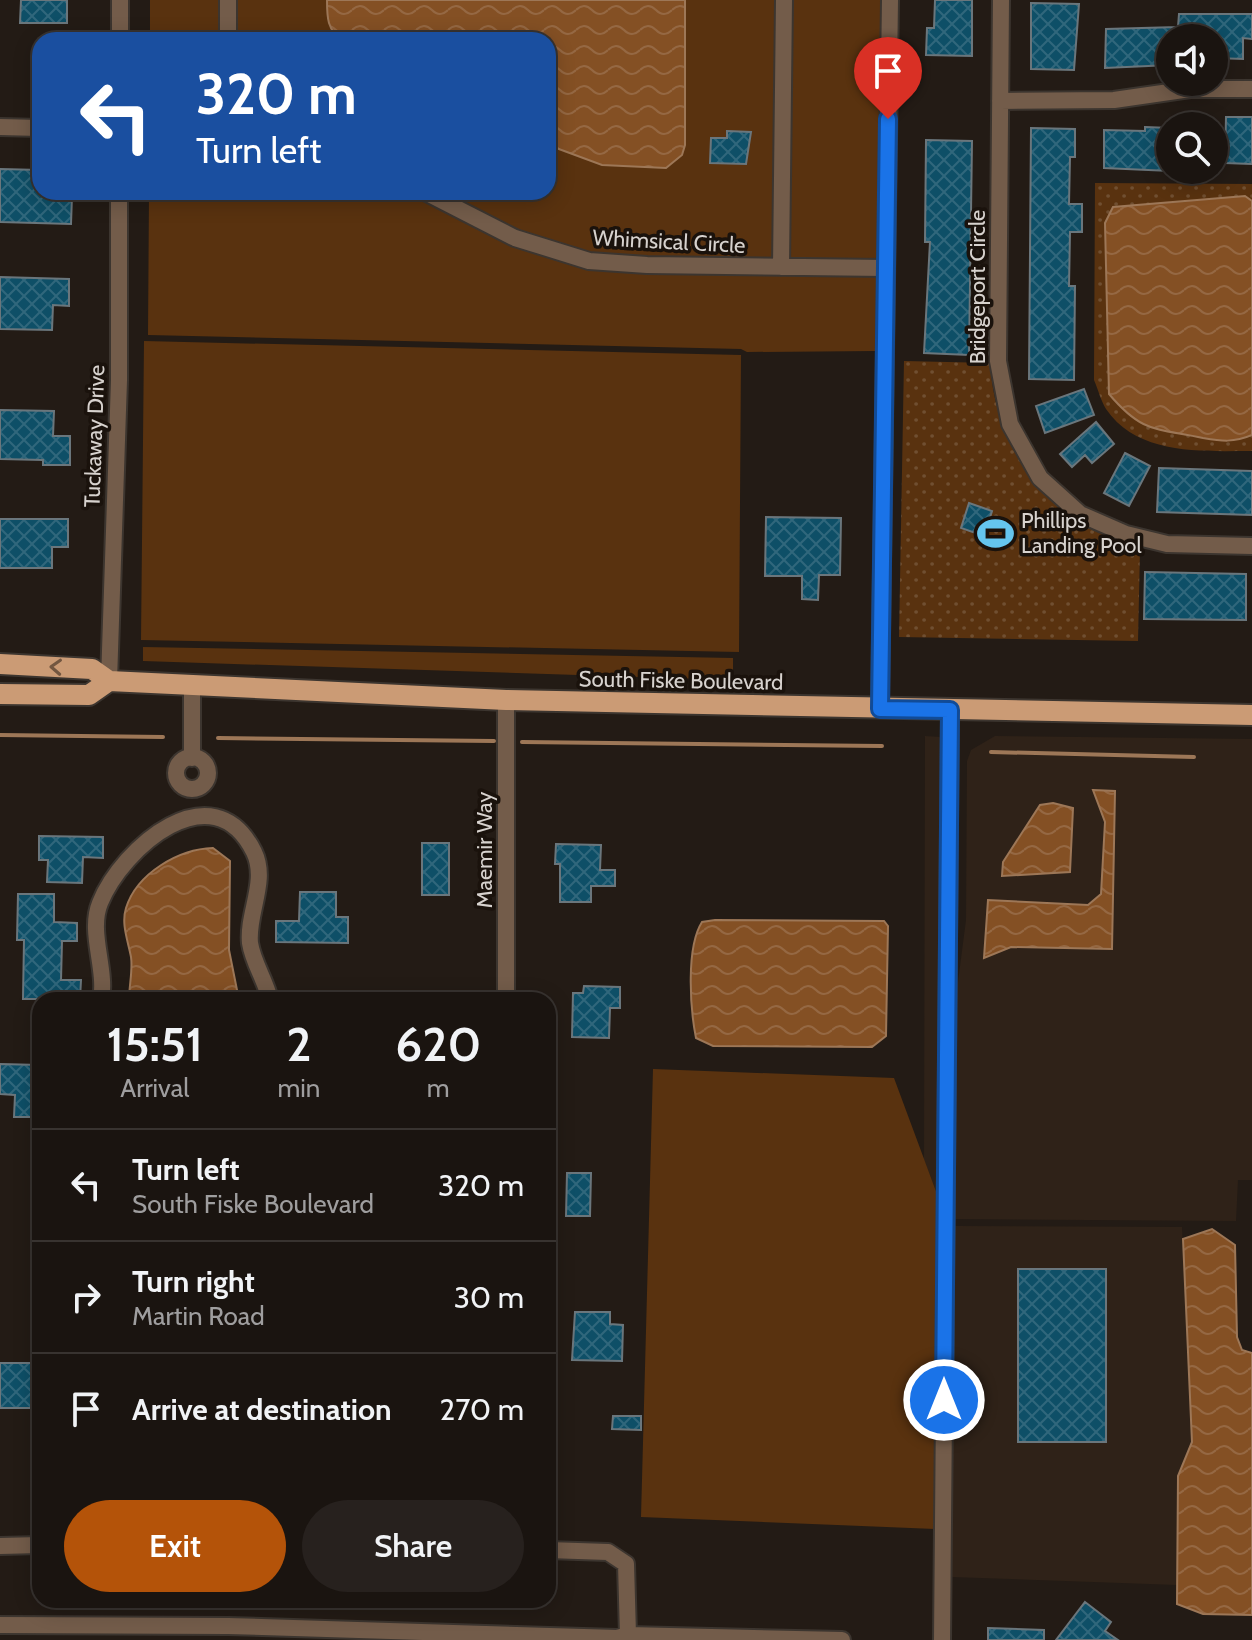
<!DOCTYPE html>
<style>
body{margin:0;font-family:Cabin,sans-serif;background:#27211e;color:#f1f3f6;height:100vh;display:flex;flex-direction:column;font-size:30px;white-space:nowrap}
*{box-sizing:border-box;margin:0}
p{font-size:26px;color:#9f9e9f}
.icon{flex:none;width:44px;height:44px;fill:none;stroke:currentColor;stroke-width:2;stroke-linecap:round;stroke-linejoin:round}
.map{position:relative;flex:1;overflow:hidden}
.sheet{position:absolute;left:32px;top:992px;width:524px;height:616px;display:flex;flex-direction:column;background:#1a1410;border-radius:24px;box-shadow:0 4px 20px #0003,0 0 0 2px #383330}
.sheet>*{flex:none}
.guide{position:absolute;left:32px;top:32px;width:524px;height:168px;border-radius:24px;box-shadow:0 4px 20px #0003,0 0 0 2px #383330;background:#1a4fa0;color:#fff;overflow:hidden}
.controls{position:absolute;left:1156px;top:24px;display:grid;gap:16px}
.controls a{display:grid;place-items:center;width:72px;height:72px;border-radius:50%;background:#1a1410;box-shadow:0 4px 20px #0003,0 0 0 2px #383330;font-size:40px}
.pin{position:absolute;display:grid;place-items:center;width:68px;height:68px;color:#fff;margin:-82px -34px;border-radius:50% 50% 50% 0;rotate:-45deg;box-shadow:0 0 8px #0007}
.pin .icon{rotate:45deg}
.me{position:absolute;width:88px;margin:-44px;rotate:0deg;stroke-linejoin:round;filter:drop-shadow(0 0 6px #0008)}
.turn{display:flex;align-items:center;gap:28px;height:168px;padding:0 32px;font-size:36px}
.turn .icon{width:104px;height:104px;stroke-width:2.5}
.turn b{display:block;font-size:56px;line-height:68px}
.eta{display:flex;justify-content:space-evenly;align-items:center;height:136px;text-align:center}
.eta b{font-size:48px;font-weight:600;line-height:56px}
.button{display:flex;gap:16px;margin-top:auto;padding:16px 32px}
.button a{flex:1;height:92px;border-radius:48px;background:#b45309;color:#fff;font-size:32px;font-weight:600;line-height:92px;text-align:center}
.button a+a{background:#27211e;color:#f1f3f6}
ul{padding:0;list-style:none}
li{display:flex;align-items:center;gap:24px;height:112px;padding:0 32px;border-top:2px solid #383330}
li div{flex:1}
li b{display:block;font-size:30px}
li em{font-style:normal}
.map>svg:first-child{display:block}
.built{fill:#2f2218}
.grass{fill:#59320f}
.park{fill:url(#park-dots)}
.water{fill:url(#water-waves);stroke:#9d7757;stroke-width:2}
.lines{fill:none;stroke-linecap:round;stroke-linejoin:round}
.stream{stroke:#9d7757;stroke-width:4}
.building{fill:url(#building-cross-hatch);stroke:#6a767c;stroke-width:2}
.minor-casing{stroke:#3c352f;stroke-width:20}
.major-casing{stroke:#3c352f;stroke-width:24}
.minor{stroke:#735c4a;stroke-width:16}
.major{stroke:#cb9b75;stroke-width:20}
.oneway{stroke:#725640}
.route-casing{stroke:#114b97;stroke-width:20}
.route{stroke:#1a73e8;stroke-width:14}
.labels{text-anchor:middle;stroke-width:7;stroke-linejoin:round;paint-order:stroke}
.street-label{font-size:22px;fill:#d7d2ce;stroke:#1a120c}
.poi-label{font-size:22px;fill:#d7d2ce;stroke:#1a120c;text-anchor:start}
</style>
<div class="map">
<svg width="1252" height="1640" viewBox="0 0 1252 1640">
<defs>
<pattern id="park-dots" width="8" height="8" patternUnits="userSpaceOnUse" patternTransform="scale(2)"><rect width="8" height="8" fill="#59320f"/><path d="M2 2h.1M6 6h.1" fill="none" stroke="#704f31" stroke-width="1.8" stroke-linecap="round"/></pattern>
<pattern id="water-waves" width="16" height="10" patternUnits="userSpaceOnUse" patternTransform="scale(2)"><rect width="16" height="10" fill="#845024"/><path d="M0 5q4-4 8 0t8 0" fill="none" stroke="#956843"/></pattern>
<pattern id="building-cross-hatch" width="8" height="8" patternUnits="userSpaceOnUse" patternTransform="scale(2)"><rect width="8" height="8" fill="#0e4f67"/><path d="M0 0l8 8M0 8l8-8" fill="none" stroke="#30677c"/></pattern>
</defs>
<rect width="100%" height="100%" fill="#231b15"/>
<path class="built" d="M925,736l16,1 -4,457 -13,-34z
M995,736l257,3v441h-14l-2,41 -283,-2 3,-222 10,-77 1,-159 4,-11z
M954,1226l228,1 10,215 -14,34 -1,109 -226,-8z"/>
<path class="grass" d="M150,0h731l-5,351 -129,1 -6,-3 -593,-14 1,-143h399v-152h-398z
M144,341l597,14 -2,297 -598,-12z
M143,647l590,11v22l-590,-19z
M653,1069l241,9 43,116 -2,335 -294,-12z"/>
<path class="park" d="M1095,183l157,1v267c-49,0 -114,5 -146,-42 -5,-8 -8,-20 -12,-29z
M904,361l86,2c6,92 61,160 150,186l-2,92 -239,-4z"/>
<path class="water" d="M327,0h358v145l-3,10 -16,13 -64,-3 -54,-20v-105h-205c-16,-9 -16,-23 -16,-40z
M1245,196l7,5v234c-18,8 -31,6 -49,3 -47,-10 -60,-4 -94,-44l-4,-171 8,-16z
M1093,790l22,1 -3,158 -101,-2 -27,11 4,-58 100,5 13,-11 4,-72z
M1053,803l20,5 -3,64 -68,4 1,-14 37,-57z
M213,848l17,13 -1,89 10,50h-110c0,-14 4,-30 2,-43 -3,-16 -10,-33 -5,-49 11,-35 53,-59 87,-60z
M715,920l169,1 4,5 -2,110 -14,11 -159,-1 -17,-8c-6,-30 -10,-91 6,-116z
M1212,1229l23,16 2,92 5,13 10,3v262l-49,-1 -26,-10 1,-128 14,-34 -9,-203z"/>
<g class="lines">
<path class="stream" d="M0,735l163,2
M218,738l276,3
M522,742l360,4
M991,752l203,5"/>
</g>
<path class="building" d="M21,0h46v23h-47z
M935,0h37v56l-46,-1 1,-27h7z
M1031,3l48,1 -5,66 -43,-1z
M1179,14h73v25l-9,-1v21l-28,-1v-20h-45v27l-65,3 1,-39 72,-2z
M1226,117h26v47l-27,-1z
M1145,127l25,1v43l-66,-3v-38l41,1z
M1031,128l44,1v28h-5l-1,47h13v28h-12l-1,54h6l-1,94 -45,-1z
M727,131l24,1 -5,32 -36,-1 1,-25h16z
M926,140l46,1 -3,214 -45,-2 6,-111h-5z
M0,169l40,1v22l32,4 -1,28 -71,-2z
M0,277l69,2v27l-16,-1 -1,25 -52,-1z
M1084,389l10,26 -49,18 -9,-27z
M0,410l54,1 -1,25h17v29h-27v-5l-43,-1z
M1096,422l18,22 -22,19 -7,-8 -13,12 -12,-13z
M1125,453l25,13 -21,40 -25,-13z
M1159,468l93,3v44l-95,-3z
M969,503l23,8 -8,25 -23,-8z
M766,517l75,1 -1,57h-21l-1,25 -16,-1v-23h-37z
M0,519h68v28h-16v21h-52z
M1145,572l101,2v46l-102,-1z
M39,836l64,1v21l-20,-1 -1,26 -35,-1 1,-22h-9z
M422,843h27v52h-27z
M556,844l45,1 -1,25h15v16h-24v16h-31v-38h-5z
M300,892h36v25h12v26l-72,-1v-21h23z
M18,894h36v28l23,1v18h-15l-1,39h20l-1,19h-57l1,-59h-7z
M584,986l36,1v21h-10l-1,30 -37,-1 1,-44h10z
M0,1064l40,1v52h-26l1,-22 -15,-1z
M567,1173h24l-1,43h-24z
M1018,1269h88v173h-88z
M575,1312h35v12l13,1 -1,36 -50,-1z
M0,1363h31v24h9v21h-40z
M613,1416h28v14l-29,-1z
M1085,1602l26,20 -6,9 13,9h-62z
M988,1628l56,2v10h-56z"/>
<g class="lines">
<defs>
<path id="minor" d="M1001,0l-3,361 12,63 30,54 40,36 46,20 41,10 85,2
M120,40v-40
M228,40v-40
M1000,101l114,-1 76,-11h62
M0,127l40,1
M425,192l90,46 74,23 58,4 238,3
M781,267l3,-267
M109,681l10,-301v-188
M880,709l10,-709
M176 773a16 16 0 1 1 32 0a16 16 0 1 1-32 0Z
M192,758v-73
M101,1000c6,-31 -13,-68 -1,-97 22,-55 113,-134 154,-51 14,29 -7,61 -4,91 3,20 16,38 20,57
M506,1000v-300
M0,1546l40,-1
M0,1625l228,1 389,12 11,-3 -2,-71 -18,-12 -60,-2
M628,1640v-5l214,5
M942,1640l8,-930"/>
<path id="major" d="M0,664l92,5 17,12 397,19 746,15
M0,694l89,1 20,-14"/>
</defs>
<use href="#minor" class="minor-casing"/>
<use href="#major" class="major-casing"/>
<use href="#minor" class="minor"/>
<use href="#major" class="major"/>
</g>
<defs><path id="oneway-chevron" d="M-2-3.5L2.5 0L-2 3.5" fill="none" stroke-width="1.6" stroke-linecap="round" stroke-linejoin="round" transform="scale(2)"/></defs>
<use class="oneway" href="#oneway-chevron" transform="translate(56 667) rotate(-177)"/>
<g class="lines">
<defs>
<path id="route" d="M888,119l-8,590 70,1 -6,690"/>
</defs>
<use href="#route" class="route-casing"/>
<use href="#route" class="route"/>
</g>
<defs>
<symbol id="stadium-bare" viewBox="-9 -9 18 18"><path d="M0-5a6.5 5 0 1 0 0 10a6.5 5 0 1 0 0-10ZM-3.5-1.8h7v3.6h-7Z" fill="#65c5ee" stroke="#1a120c" stroke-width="2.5" paint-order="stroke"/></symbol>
</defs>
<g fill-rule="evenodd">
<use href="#stadium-bare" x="970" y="508" width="51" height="51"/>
</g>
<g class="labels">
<g class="street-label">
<text transform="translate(669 241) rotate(3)" y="8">Whimsical Circle</text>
<text transform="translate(977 287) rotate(-90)" y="8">Bridgeport Circle</text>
<text transform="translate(94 436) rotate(-88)" y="8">Tuckaway Drive</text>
<text transform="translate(681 680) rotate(1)" y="8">South Fiske Boulevard</text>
<text transform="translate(484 850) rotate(-90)" y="8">Maemir Way</text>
</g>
<g class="poi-label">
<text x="1021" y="528">Phillips<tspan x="1021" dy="25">Landing Pool</tspan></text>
</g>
</g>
</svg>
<div class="controls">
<a><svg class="icon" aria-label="sound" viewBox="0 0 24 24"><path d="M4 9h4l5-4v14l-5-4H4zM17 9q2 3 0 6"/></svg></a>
<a><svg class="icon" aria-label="search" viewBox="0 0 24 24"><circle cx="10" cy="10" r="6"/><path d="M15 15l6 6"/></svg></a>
</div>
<div class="pin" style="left:888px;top:119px;background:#d93025"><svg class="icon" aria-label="arrive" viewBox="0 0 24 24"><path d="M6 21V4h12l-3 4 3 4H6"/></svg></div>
<svg class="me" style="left:944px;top:1400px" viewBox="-20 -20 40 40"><circle r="17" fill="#1a73e8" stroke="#fff" stroke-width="3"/><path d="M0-11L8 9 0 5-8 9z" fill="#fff"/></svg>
<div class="guide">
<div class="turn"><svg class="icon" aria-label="left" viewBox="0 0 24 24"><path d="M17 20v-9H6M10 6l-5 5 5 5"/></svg><div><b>320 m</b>Turn left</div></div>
</div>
<section class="sheet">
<div class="eta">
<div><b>15:51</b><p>Arrival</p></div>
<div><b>2</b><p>min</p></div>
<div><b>620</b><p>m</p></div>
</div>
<ul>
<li><svg class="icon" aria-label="left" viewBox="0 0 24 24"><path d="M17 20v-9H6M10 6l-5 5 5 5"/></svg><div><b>Turn left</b><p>South Fiske Boulevard</p></div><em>320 m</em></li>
<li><svg class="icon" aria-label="right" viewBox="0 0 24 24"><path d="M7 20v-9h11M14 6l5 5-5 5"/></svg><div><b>Turn right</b><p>Martin Road</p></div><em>30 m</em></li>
<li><svg class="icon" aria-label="arrive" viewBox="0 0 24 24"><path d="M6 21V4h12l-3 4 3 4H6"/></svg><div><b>Arrive at destination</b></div><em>270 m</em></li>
</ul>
<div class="button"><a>Exit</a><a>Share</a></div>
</section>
</div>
